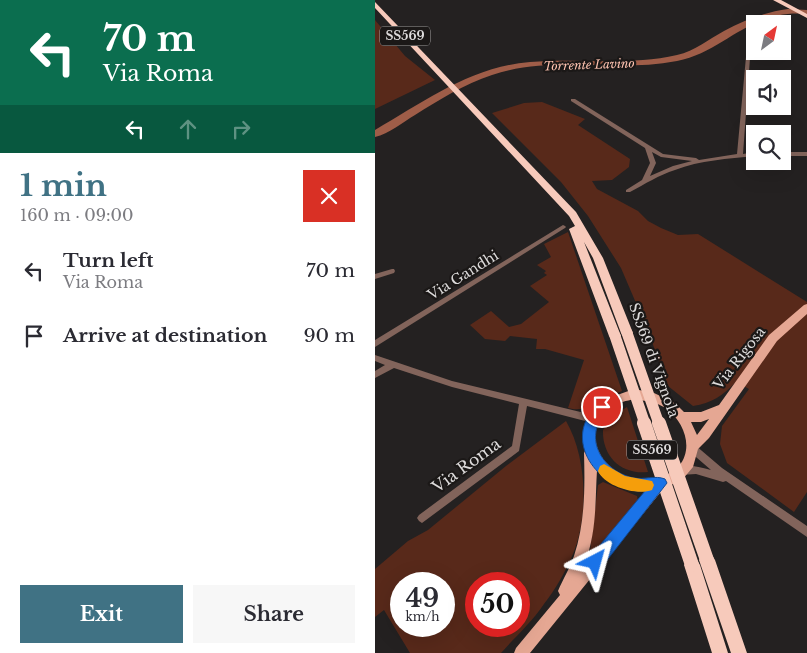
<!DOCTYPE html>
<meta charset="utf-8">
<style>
body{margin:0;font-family:"Libre Baskerville",serif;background:#f7f7f7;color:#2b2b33;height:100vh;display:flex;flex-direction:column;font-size:19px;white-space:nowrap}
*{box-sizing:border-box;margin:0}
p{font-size:16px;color:#7c7c81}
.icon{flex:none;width:28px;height:28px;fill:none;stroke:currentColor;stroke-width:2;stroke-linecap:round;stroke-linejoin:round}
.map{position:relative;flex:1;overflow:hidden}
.sheet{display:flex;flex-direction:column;background:#fff;width:375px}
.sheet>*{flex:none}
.banner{background:#0b6e4f;color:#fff;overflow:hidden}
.needle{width:32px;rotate:33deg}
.tools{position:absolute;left:371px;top:15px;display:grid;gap:10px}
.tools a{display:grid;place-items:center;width:45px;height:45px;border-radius:0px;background:#fff;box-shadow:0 5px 20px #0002;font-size:25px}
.speed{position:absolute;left:15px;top:572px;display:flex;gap:10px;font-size:25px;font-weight:700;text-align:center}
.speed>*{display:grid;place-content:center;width:65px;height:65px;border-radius:50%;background:#fff;box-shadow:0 5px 20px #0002;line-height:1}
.speed small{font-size:12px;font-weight:400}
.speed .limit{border:8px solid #d22;background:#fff;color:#111}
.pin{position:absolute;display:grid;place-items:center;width:42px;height:42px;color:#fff;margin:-21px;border:2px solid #fff;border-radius:50%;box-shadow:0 1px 5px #0007}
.me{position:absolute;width:55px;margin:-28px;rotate:39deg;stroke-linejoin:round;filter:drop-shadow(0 0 4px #0008)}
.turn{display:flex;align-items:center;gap:18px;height:105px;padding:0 20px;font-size:22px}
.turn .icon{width:65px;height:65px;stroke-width:2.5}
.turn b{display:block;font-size:35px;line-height:42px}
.lanes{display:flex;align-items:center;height:48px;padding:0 20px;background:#0003;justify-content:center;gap:25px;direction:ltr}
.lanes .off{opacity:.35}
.round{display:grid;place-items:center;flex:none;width:52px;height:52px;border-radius:0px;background:#f7f7f7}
.head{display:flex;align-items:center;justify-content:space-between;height:85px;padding:0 20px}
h1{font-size:30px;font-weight:700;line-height:38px;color:#407284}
.button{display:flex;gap:10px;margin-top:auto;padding:10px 20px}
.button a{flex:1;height:58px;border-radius:0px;background:#407284;color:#fff;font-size:20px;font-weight:700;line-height:58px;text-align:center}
.button a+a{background:#f7f7f7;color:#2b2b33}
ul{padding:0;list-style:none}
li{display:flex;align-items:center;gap:15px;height:65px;padding:0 20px}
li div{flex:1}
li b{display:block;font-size:19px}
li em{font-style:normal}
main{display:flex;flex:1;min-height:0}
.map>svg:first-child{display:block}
.green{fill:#58291a;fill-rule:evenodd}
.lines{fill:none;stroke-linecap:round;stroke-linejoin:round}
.river{fill:#9f5d48;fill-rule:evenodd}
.minor{fill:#82645b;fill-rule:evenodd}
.major{fill:#e5a793;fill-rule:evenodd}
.highway{fill:#f7cabb;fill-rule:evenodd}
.highway-bridge-far1{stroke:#f7cabb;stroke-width:11}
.highway-bridge{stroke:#f7cabb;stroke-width:14}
.route{fill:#1a73e8;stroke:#114b97}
.slow{fill:#f59e0b}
.labels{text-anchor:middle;stroke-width:4.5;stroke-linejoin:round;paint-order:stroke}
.shield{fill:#1b1817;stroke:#a2a0a0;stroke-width:1}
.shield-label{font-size:12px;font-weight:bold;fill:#dcdada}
.far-water-label{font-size:12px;font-style:italic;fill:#ffc3b0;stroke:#1b1817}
.street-label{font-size:14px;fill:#dcdada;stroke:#1b1817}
.near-street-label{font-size:16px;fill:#dcdada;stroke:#1b1817}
</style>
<main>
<section class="sheet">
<div class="banner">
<div class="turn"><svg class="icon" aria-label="left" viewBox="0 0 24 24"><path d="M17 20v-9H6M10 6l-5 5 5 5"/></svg><div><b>70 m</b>Via Roma</div></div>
<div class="lanes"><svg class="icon" aria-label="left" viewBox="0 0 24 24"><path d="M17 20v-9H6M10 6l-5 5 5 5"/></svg><svg class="icon off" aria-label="ahead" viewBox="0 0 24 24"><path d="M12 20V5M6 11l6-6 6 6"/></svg><svg class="icon off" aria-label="right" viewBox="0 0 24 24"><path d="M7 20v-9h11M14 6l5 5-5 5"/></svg></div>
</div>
<div class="head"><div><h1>1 min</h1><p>160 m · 09:00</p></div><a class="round" style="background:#d93025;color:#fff"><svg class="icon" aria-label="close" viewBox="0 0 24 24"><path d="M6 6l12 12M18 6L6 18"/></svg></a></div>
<ul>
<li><svg class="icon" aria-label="left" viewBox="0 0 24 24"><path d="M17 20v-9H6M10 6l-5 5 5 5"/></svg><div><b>Turn left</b><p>Via Roma</p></div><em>70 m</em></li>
<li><svg class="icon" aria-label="arrive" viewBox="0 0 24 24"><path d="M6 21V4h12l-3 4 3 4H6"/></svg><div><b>Arrive at destination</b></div><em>90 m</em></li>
</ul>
<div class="button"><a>Exit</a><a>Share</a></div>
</section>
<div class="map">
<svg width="432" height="653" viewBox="0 0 432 653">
<rect width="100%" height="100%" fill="#242121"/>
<path class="green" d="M0,20l30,36 30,24 -60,29z
M167,102l43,17 -7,6 52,34 -1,8 -17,13 -20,1 5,8 41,22 10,10 13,7 17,7 20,-1 109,68v190l-13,20 -67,-49 -7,-19 2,-18 27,-37 -13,-7c-14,14 -24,21 -43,24l-25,-20 -20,-55 -27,-63 -33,-52 -27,-34 -69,-69 32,-10z
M193,232l54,159c-19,7 -33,23 -54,17l16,-48 -39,-11h-9l1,-10 -27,-3 -5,5 -20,-2 -15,-14 21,-14 18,16 12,-3 28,-22 -19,-16 17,-11 -3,-2 2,-2 -9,-6 14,-8 -7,-13z
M252,407l21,65c-27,3 -46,-16 -45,-42l12,-16z
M191,421c21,36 23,94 7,133 -7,17 -18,36 -29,50 -12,18 -29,33 -43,49h-91l-26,-43 -9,7v-48l33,-28 20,-11 78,-64zM26,584h43v42h-43zM101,584h43v42h-43z
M228,482l34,14 1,6 -45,53 -3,-4 8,-66z"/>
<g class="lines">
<path class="river" d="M413,9l19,1v4c-59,-5 -81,37 -130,47 -61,12 -126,-6 -185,14 -28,9 -53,25 -77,40 -12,7 -26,19 -40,22v-7c50,-29 96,-63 155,-68 49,-4 99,4 147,-7 18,-4 32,-16 47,-24 20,-11 42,-19 64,-22z"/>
<path class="minor" d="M371,57l4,1 -7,96 12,-2v4c-27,3 -55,4 -80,14 -16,5 -30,14 -45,22h-4v-2l16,-10 8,-17 -5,-15 -74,-47v-2h4l88,55 33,4 3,2 38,-6zM277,152l9,5 31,4 -19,5 -23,10 6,-13z
M408,152h24v4h-24z
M188,225l2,1 1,1 -1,1 -190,119v-7z
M17,269h2l1,2 -1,2 -19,6v-5z
M0,355l77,26 141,34 3,1 1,3 -1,3 -3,1 -66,-17 -8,45 -97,72 -3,-2 -2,-3 2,-3 93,-69 7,-42 -67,-17 -58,-19 -19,10v-7l10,-6 -10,-4z
M317,444l3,1 27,23 85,58v11l-81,-56 -3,1 -27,-8 -16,1 -3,-1 -2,-3 2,-3c12,-4 22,-1 34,2l-22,-19 -1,-3 1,-3z"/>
<path class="major" d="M432,304v10l-30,27 -68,97 -11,11 -5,18 -11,13 -18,8 -134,165h-16l2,-5 44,-53 -2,-4c5,-12 12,-23 16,-35 11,-33 11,-68 10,-103l2,-4 -2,-17 6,-16 16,-17 28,-10 20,4 21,10 9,9h17l18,-7 50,-70 35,-30zM259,399c12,2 23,3 33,10 17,13 27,39 12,57 -9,9 -19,12 -31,13 -42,3 -73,-44 -36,-72 6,-5 15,-6 22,-8zM334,419l-12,16 -6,-13h10zM222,470c14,13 29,22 49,21l-62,75c13,-34 11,-63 13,-96z"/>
<path class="highway" d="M398,0h8l26,14v4z
M0,2l201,210 27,46 30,75 -2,3h-8l-2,-3 -28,-75 -9,-16 37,94 -2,3h-8l-2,-3 -40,-107 6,-3 -6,-10 -194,-208z
M332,552l5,3 3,5 32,93h-16l-32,-93 3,-5z
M317,557l5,3 3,5 28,88h-16l-28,-88 3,-5z"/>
<path class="highway-bridge-far1" d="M252,333l32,91
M240,336l30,88"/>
<path class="highway-bridge" d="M269,423l48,142
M284,423l48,137"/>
</g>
<path class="route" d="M227,402l6,5c-4,9 -10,15 -12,24 -4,23 16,43 38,47 10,2 21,-3 31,1l2,4 -66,85 -6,2 -5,-2 -2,-6 2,-5 55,-66c-39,3 -81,-42 -54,-79 3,-4 5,-8 11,-10z"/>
<path class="slow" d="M229,464l21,12 27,5 2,4 -2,5c-15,6 -48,-4 -54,-19l2,-5z"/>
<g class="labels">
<g class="shield">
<rect x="5" y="26.5" width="50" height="19" rx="4"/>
<rect x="252" y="440.5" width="50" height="19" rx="4"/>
</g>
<g class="shield-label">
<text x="30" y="40">SS569</text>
<text x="277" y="454">SS569</text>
</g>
<g class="far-water-label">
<text transform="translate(214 65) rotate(-2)" y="4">Torrente Lavino</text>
</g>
<g class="street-label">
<text transform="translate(88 275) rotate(-32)" y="5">Via Gandhi</text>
<text transform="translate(364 358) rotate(-52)" y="5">Via Rigosa</text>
<text transform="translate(279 360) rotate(70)" y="5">SS569 di Vignola</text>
</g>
<g class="near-street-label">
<text transform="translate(91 465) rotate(-36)" y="6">Via Roma</text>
</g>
</g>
</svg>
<div class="tools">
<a><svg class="needle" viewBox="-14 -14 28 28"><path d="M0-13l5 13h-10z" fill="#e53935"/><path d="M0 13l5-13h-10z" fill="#7c7c81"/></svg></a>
<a><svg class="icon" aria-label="sound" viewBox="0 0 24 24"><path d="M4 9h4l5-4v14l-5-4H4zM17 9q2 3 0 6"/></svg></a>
<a><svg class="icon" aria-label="search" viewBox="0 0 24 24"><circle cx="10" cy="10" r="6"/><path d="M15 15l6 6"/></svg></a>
</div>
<div class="speed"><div>49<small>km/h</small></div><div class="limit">50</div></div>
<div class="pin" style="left:227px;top:407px;background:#d93025"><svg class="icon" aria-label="arrive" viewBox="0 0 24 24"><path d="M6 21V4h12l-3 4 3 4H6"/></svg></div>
<svg class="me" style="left:220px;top:562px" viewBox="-20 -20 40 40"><path d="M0-17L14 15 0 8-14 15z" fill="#1a73e8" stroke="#fff" stroke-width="4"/></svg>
</div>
</main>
